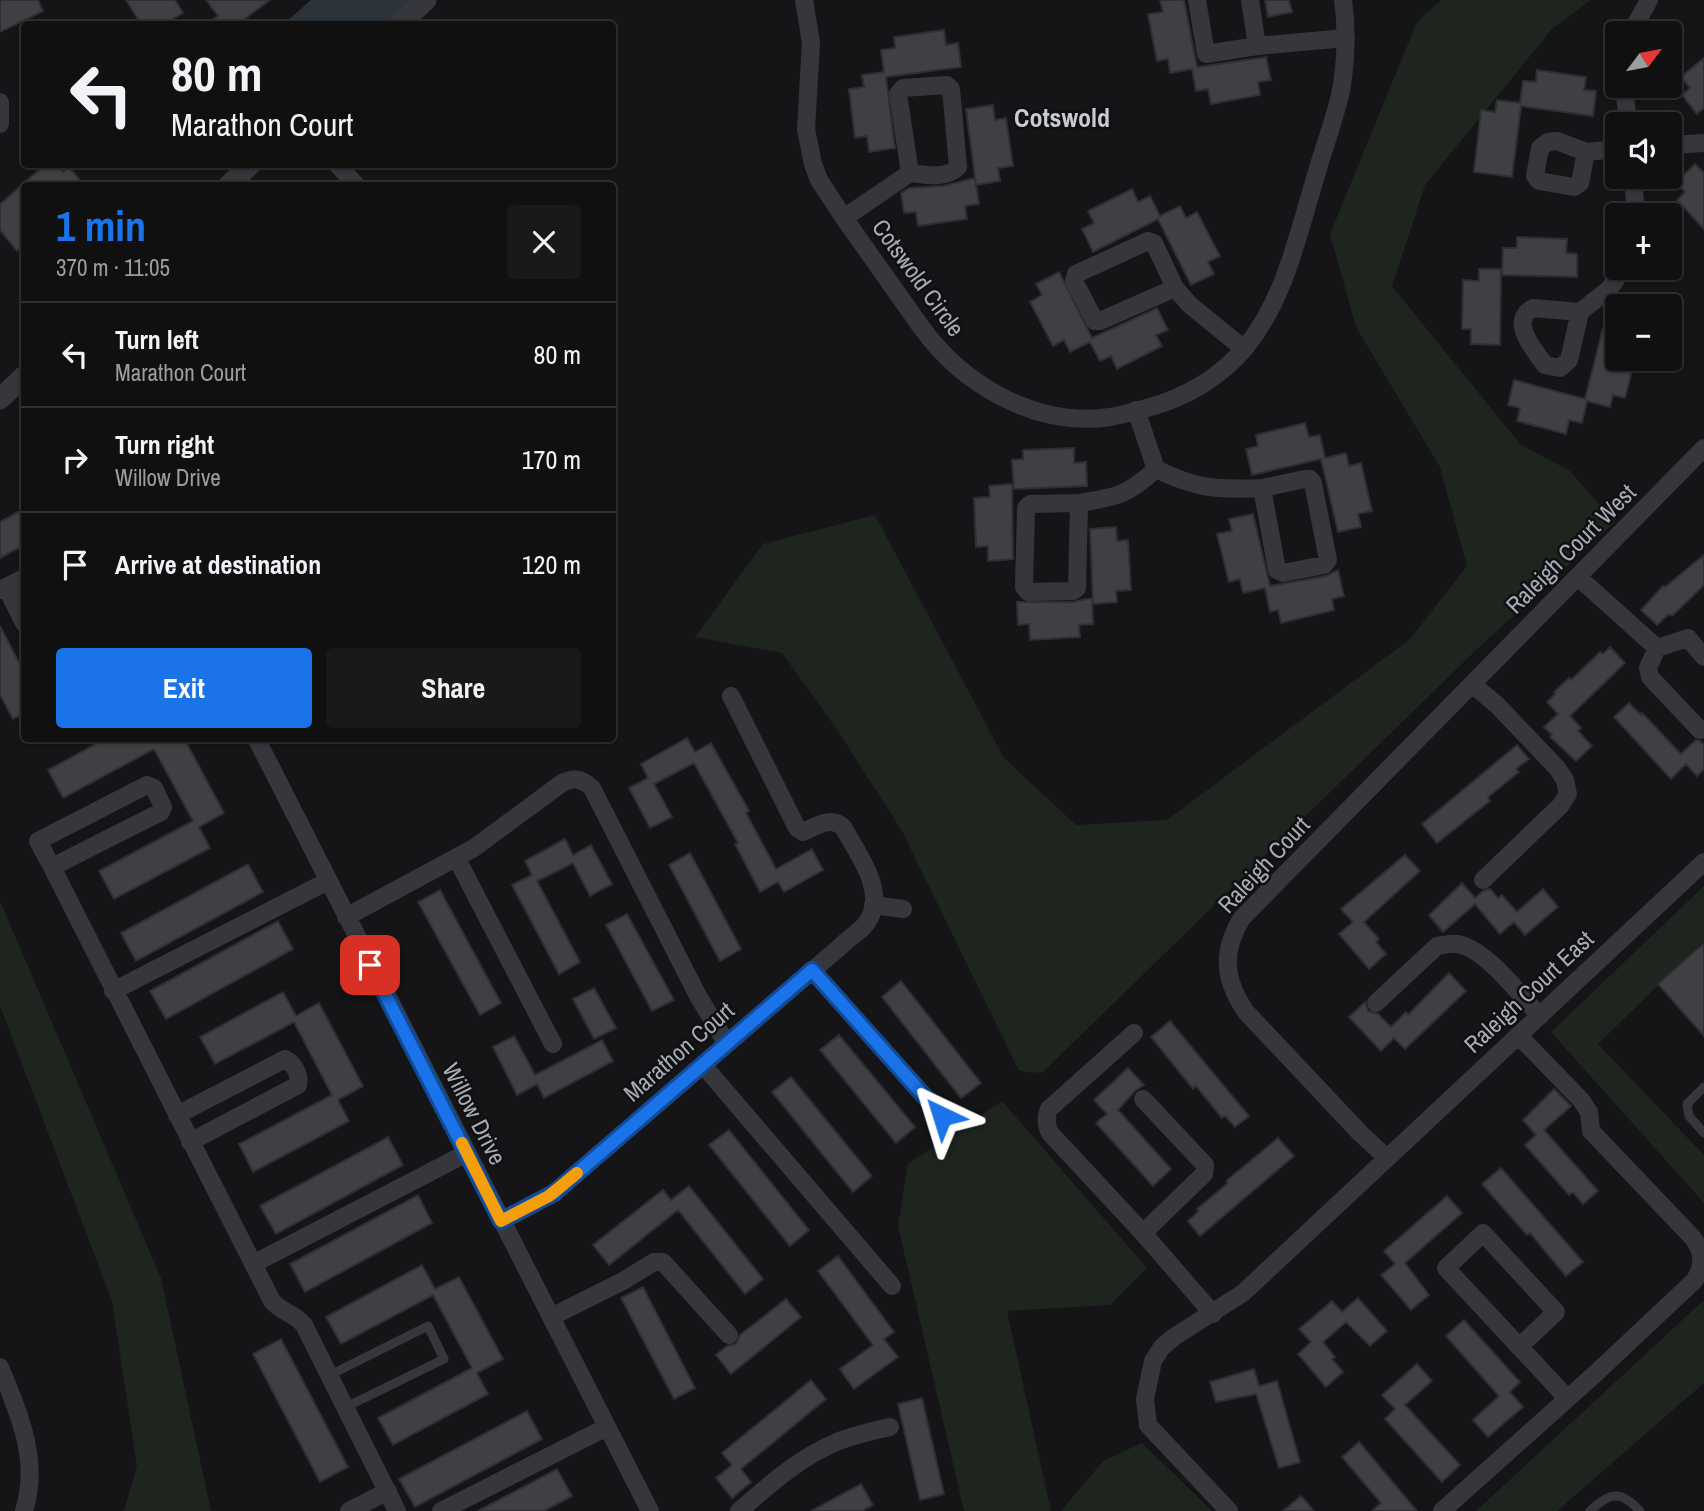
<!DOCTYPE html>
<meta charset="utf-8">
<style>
body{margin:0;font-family:"Archivo Narrow",sans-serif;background:#19191a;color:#f1f3f6;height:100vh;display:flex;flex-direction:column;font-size:26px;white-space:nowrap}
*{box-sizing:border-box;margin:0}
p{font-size:23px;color:#9c9d9f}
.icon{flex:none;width:38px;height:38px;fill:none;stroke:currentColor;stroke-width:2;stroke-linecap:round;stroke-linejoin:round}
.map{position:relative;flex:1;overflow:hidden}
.sheet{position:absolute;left:21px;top:182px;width:595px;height:560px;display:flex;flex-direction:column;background:#101011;border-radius:7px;box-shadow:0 2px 5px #0004,0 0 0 2px #303031}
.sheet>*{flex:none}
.banner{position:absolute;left:21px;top:21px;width:595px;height:147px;border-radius:7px;box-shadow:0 2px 5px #0004,0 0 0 2px #303031;background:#101011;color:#f1f3f6;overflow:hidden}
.needle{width:46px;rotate:58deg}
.controls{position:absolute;left:1605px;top:21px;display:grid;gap:14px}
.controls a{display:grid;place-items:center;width:77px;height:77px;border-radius:7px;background:#101011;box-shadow:0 2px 5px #0004,0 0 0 2px #303031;font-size:35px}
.pin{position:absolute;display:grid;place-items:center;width:60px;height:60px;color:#fff;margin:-30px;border-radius:14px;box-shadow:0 4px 10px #0006}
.me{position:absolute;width:77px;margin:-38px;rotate:319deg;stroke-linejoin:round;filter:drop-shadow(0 0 5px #0008)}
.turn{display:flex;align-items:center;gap:24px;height:147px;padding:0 35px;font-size:32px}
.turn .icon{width:91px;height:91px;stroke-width:2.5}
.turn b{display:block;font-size:49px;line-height:60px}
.round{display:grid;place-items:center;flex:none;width:74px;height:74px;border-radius:7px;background:#19191a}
.headline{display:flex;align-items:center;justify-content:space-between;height:119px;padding:0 35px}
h1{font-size:42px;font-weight:700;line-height:52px;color:#1a73e8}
.action{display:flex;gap:14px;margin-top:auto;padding:14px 35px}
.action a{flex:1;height:80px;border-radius:7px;background:#1a73e8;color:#fff;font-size:28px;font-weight:700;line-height:80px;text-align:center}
.action a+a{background:#19191a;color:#f1f3f6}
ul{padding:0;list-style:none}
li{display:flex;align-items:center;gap:21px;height:105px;padding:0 35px;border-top:2px solid #303031}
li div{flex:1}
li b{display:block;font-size:26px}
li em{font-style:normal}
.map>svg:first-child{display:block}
.green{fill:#1d251e}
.water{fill:#2b343b}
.building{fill:#3f4044;stroke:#2f2f33;stroke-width:2}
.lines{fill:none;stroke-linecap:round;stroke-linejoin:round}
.service{stroke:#36373c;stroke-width:9}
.minor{stroke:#36373c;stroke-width:18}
.tertiary{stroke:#36373c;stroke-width:21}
.route-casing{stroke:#114b97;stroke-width:18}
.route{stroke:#1a73e8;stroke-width:12}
.slow{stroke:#f59e0b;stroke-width:12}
.labels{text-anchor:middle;stroke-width:5;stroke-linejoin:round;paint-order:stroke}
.street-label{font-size:24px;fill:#a7acb7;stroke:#101012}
.neighbourhood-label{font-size:26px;font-weight:bold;fill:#c8cbd3;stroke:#101012}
</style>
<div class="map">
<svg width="1704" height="1511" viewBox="0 0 1704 1511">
<rect width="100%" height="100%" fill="#151517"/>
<path class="green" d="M1441,0h150l-39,29 -127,156 -33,101 128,158 50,27 45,51 -143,132 -430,419 -23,-2 -117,-240 -64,-100 -56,-78 -87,-16 68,-93 112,-29 129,243 72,67 91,-5 243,-181 57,-73 -27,-99 -84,-140 -26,-93 87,-212z
M1704,886v55l-106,103 106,111v48l-153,-171z
M0,901l161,377 50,233h-87l13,-45 -25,-165 -112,-295z
M1002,1101l145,167 -37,37 -103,6 44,200h-87l-66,-285 10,-62z
M1704,1300v83l-147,128h-81z
M1142,1443l70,68h-151l42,-50z"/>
<path class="water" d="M311,0h124l-29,24h-122z"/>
<path class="building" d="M0,0h38l5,11 -43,21z
M126,0h49l8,13 -19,11h-23z
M206,0h64l-32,24h-32l12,-8z
M1160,0h24l13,67 69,-10 5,23 -13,2 2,13 -49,9 -3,-15 -12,2 -4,-22 -22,4 -2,-14 -11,2 -9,-47 15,-2z
M1265,0h24l3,12 -24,5z
M944,30l2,15 12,-2 3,24 -75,10 9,71 -26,4 -2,-16 -12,2 -6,-49 15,-2 -2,-12 22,-3 -3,-22 14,-2 -1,-11z
M1704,58v50l-7,6 -15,-19 8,-7 -9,-11z
M1537,70l49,7 -2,13 12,1 -3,25 -72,-10 -9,71 -38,-5 7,-62 14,2 2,-12 23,3 3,-22 13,1z
M993,105l2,15 11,-2 7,48 -15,2 2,13 -24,4 -10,-76z
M35,164h22l6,8 6,-5 16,19h-61v59l-7,6 -17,-21v-26l39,-34z
M1695,164l9,9v56l-27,-29 8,-8 -9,-9z
M975,178l4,26 -14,2 2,13 -49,7 -2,-14 -12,1 -3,-20 8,-5 34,-2z
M1132,189l6,13 12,-6 10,20 20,-10 6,12 11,-6 23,44 -12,6 6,12 -23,11 -33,-66 -65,33 -11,-23 12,-6 -6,-12z
M1517,237l50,2 -1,14 11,1v23l-75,-2 1,-27h14z
M1479,269h22l-1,76 -29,-1v-15h-9l1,-49 16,1z
M1059,272l33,66 65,-30 11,22 -12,5 6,11 -45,23 -6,-13 -11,5 -10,-19 -20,10 -6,-12 -11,6 -23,-44 12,-7 -6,-11z
M1603,328l14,4v27h18l-10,39 -12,-3 -3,12 -23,-6 -5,22 -13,-3 -3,14 -49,-13 3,-13 -12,-3 6,-25 71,19z
M1305,423l4,14 11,-2 5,23 21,-5 3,13 12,-3 11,48 -14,3 3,13 -23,5 -17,-73 -69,16 -6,-26 12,-3 -2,-11z
M1074,448v15l12,-1 1,24 -73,3 -2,-29 11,-1v-9z
M1012,484l1,75 -25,2v-15l-12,1 -2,-49 16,-1 -1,-11z
M20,511l4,9v25l-24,13v-36z
M1253,514l17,72 56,-10 12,-6 6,26 -12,3 2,11 -53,13 -3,-13 -8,2 -5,-24 -22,5 -3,-14 -11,3 -12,-48 15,-3 -3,-12z
M1116,527l1,14 11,-1 3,50 -15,1 1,11 -24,2 -3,-75z
M1704,555v30l-32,31 -3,-2 -12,11 -16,-15 22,-24 2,1z
M1092,598l1,26 -14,1 1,12 -50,3 -1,-16 -11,1 -1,-23h56z
M0,626l24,46v41l-11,6 -13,-24z
M1610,647l15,16 -55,53 11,12 -3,3 14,15 -16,15 -26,-24 2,-2 -8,-8 14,-13 -11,-12 8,-8 -1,-2 15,-14 2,2 29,-28 3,2z
M1629,703l12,12 1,-2 39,41 15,-14 4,1 4,4v24l-7,7 -11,-12 -15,15 -57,-62z
M107,738h77l40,75 -25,14 11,21 -96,51 -15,-28 94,-50 -39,-72 -91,49 -15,-28z
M687,738l8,14 16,-9 38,68 -3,2 30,56 36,-20 11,21 -39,22 -6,-10 -18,10 -25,-48 3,-1 -44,-80 -40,21 18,33 -22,11 -21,-40 19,-10 -7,-14z
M1517,745l12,14 -13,10 3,3 -31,25 2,4 -53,42 -15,-19z
M565,839l8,16 18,-10 21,39 -22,12 -17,-33 -36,18 43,81 -21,12 -47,-89 20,-10 -7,-14z
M690,853l51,96 -21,12 -51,-96z
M1405,855l15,16 -56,51 15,17 -3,3 10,12 -17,15 -30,-35 14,-12 -12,-13z
M248,864l15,28 -127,69 -15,-28z
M1462,883l13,15 8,-7 7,-2 8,9 4,-3 15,17 26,-23 15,18 -33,28 -11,-13 -14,12 -25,-30 -32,28 -14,-17z
M440,890l61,113 -21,12 -62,-113z
M627,914l47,86 -22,11 -46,-86z
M278,921l15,28 -127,70 -16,-28z
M1704,943v93l-46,-52z
M1449,973l17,18 -61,58 -11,-11 -13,13 -32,-34 16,-15 3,9 10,3 13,13 15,-15 2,3z
M901,981l80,102 -20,15 -79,-101z
M594,988l22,40 -22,11 -21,-40z
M283,992l13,24 23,-13 44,83 -25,14 11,21 -96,51 -14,-28 93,-49 -38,-73 -79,42 -15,-27z
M1170,1021l79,95 -14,11 -10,-11 -3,2 -26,-32 -3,3 -42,-52z
M839,1035l76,92 -19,16 -76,-93z
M514,1036l21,39 67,-35 11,21 -69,37 -7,-14 -20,11 -24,-48z
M1128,1068l16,17 -8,5 -18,20 53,59 -18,17 -57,-63 11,-9 -13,-14z
M791,1077l81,99 -19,16 -81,-100z
M1554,1089l17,17 -27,24 54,61 -15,13 -10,-12 -4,3 -44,-50 11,-10 -13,-15z
M729,1130l80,100 -19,16 -81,-101z
M388,1137l15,28 -127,69 -16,-28z
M1278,1138l16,18 -94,80 -12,-15 11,-10 -2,-2 31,-26 -2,-2z
M1501,1168l82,94 -17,14 -36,-43 -3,2 -45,-51z
M689,1186l74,93 -18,15 -67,-84 -69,55 -16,-20 70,-55 8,10z
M418,1195l14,28 -127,69 -15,-28z
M1447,1196l15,17 -57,50 24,32 -18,15 -30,-35 14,-11 -11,-13z
M838,1256l56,76 -10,7 14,18 -44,32 -14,-20 33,-24 -55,-74z
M422,1265l13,24 24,-12 44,82 -26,14 11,21 -95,51 -15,-27 94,-50 -39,-73 -92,49 -15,-27z
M643,1287l52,101 -21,11 -53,-101z
M1358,1298l29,33 -17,15 -24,-24 -23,20 12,15 -3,2 11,13 -17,15 -28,-33 13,-12 -12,-13 33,-28 10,11z
M786,1299l15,18 -70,57 -15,-19 11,-9 9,-2 4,-9z
M1464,1320l56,62 -10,10 13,15 -35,30 -15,-17 26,-24 -53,-60z
M281,1339l67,128 -28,15 -67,-128z
M1417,1364l15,17 -27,24 55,60 -18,17 -57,-63 10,-10 -13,-14z
M1254,1369l5,17 18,-5 23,81 -21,6 -23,-74 -40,8 -6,-20z
M811,1380l15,19 -85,70 10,13 -19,16 -16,-20 16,-13 -10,-12z
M922,1398l22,96 -24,6 -22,-96z
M527,1411l15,28 -127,68 -16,-28z
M1359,1442l58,69h-45l9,-8 -39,-46z
M557,1469l15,27 -28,15h-66z
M861,1484l12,21 -11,6h-51z
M1301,1496l13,15h-31z"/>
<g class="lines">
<path class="service" d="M1704,1087l-17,17 2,12 15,17
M330,1375l98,-49 16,33 -98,48
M1590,1511c19,-18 30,-22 50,0"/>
<path class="minor" d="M804,0l7,43 -5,86 7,35 6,16 25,38 75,106c42,60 116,104 191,93 13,-2 25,-6 37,-9 37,-10 72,-30 98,-60 41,-50 53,-115 72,-176 8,-29 20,-58 25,-87 4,-28 5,-57 1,-85
M1197,0l9,54 51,-8 -7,-46
M1631,33l18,-33
M1257,46l89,-8
M947,85l4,4 7,78c-11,12 -33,8 -48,6l-12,-79 5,-6z
M1624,86l4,38
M0,102v22
M1557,141l29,11 -6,31 -6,4 -35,-6 -4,-5 5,-28 8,-6z
M1670,145l34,-2
M1586,152l31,-3
M337,164l20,22
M1633,177l3,38
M844,218l66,-45
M1148,241l6,2 21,45 -75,33h-5l-21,-40 2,-7z
M1175,288l15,17 54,44
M1533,308l47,4 -11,48 -9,8 -15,-3c-10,-14 -37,-44 -12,-57z
M1580,312l29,-23 15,-21
M1136,410l20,59c41,20 61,21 106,19
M1305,479h5l3,4 15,77 -4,5 -41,8 -6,-3 -15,-82z
M1079,503l-2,85 -4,3 -45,1 -4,-5 2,-79 4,-4z
M1079,503c38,-6 49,-8 77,-34
M1578,577l79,71 31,-10 16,19
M6,587l18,36
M0,590l24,-12
M1657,648l-9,20 2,9 50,53
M1472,684l25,21 60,63 8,12 3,14 -8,12 -77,74
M256,738l394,773
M147,785l7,3 9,19 -2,5 -109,55 -14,-26z
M457,859l96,185
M52,867l220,434c10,12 23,12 32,24l93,186
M873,905l30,4
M346,917l128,-69 88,-65c13,-6 20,-4 30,5l106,208 29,48
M812,970l130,146
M113,991l215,-110
M1376,1003l61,-57c7,-1 14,-3 21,-2 29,6 62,51 82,72
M1134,1033l-85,76c-4,9 -3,16 1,24l93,100 70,81
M703,1065l189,221
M177,1115l108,-56c10,5 15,16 13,26l-108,57
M1387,1158l-26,-24 -115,-122c-22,-32 -25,-60 -4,-94l462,-470
M501,1221l53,-28 287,-247c8,-9 23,-16 28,-27 17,-30 -12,-66 -26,-92 -13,-11 -26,-1 -40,5l-6,-4 -66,-132
M1143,1233l61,-59 1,-9 -62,-66
M253,1264l214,-111
M551,1317l72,-36 31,-19h9l66,73
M1519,1347l37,-35 -73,-79 -37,35 121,130
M0,1367c19,47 40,93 24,144
M349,1511l39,-20
M441,1511l166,-84
M739,1511c30,-26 61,-54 98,-69 17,-7 35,-11 53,-15
M1229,1511l-81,-86 -3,-26 8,-38 9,-14 12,-10 69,-44 461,-431
M1442,1511l153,-137 99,-93c10,-15 10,-27 -1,-43l-102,-107 -2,-19 -8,-12 -63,-65"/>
<path class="tertiary" d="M400,24l26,-24
M228,186l23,-22
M0,399l24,-23"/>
</g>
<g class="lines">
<defs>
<path id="route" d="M370,965l131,256 53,-28 258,-223 130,146"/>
</defs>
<use href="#route" class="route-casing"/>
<use href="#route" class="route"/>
<path class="slow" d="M462,1143l39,78 48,-25 28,-23"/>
</g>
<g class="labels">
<g class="street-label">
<text transform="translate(918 278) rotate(54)" y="8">Cotswold Circle</text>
<text transform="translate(1571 549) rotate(-45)" y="8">Raleigh Court West</text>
<text transform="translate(1264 865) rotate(-47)" y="8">Raleigh Court</text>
<text transform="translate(1529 992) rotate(-43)" y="8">Raleigh Court East</text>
<text transform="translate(679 1052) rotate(-41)" y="8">Marathon Court</text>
<text transform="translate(474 1114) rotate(63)" y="8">Willow Drive</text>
</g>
<g class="neighbourhood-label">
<text x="1062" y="127">Cotswold</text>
</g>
</g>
</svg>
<div class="controls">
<a><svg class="needle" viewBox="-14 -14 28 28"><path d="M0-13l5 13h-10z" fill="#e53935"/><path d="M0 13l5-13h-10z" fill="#9c9d9f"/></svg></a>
<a><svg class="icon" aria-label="sound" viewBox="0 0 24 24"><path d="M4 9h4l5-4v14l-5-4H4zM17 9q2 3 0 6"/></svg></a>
<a>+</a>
<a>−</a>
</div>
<div class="pin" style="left:370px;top:965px;background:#d93025"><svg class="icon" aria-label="arrive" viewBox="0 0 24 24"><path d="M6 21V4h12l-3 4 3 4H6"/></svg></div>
<svg class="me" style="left:942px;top:1116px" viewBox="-20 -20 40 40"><path d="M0-17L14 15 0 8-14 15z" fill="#1a73e8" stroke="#fff" stroke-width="4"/></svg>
<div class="banner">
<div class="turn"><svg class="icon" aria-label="left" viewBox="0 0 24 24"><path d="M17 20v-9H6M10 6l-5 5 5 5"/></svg><div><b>80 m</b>Marathon Court</div></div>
</div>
<section class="sheet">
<div class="headline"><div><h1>1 min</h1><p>370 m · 11:05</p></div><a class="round"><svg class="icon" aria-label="close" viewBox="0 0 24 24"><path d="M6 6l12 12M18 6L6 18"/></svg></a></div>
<ul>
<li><svg class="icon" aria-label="left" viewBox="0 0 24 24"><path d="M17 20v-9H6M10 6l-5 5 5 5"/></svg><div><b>Turn left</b><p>Marathon Court</p></div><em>80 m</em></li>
<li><svg class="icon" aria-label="right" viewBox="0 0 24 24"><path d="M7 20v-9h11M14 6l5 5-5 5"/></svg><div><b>Turn right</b><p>Willow Drive</p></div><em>170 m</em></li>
<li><svg class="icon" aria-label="arrive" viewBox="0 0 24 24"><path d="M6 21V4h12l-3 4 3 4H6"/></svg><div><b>Arrive at destination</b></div><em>120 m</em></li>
</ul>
<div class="action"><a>Exit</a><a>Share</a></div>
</section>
</div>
